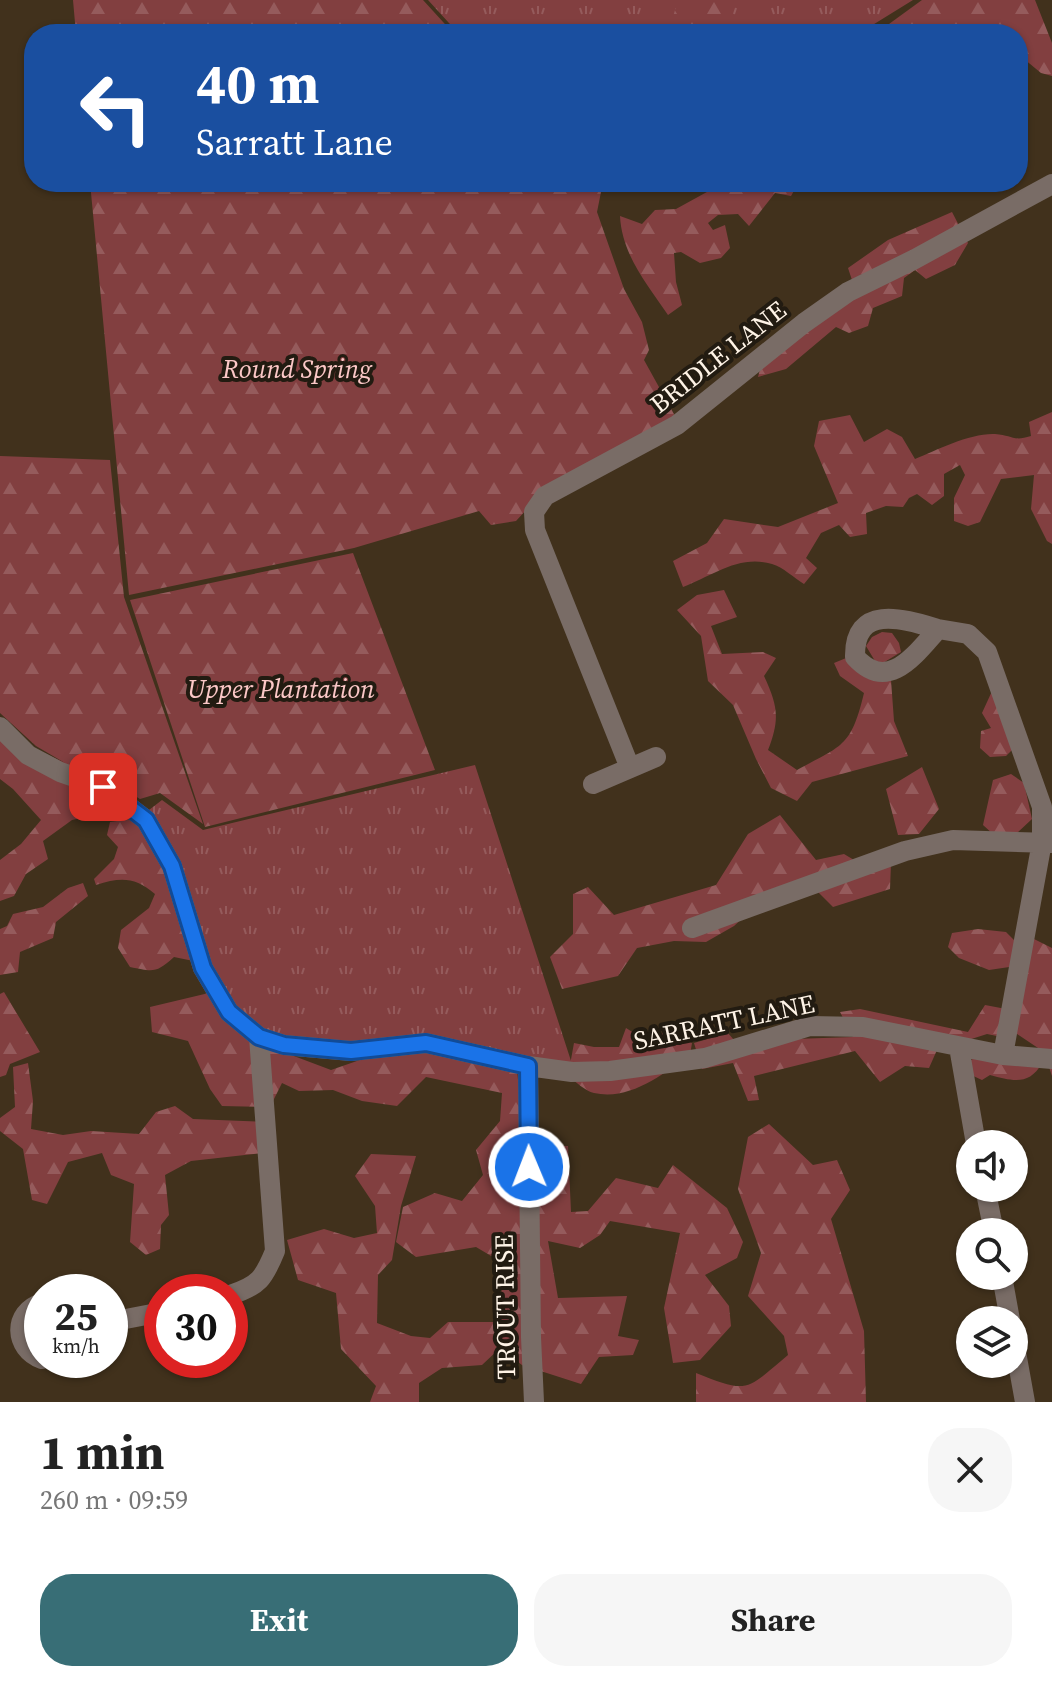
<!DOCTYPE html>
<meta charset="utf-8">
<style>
body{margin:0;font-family:"Source Serif 4",serif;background:#f6f6f6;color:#222;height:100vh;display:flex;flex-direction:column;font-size:30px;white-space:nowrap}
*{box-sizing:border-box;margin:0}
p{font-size:26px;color:#767676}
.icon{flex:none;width:44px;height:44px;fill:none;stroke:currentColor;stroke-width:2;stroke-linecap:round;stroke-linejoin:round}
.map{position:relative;height:1402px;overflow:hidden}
.panel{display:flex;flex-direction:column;background:#fff;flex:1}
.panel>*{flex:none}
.guide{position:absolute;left:24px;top:24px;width:1004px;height:168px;border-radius:32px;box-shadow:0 2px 6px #0004;background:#1a4fa0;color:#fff;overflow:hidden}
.controls{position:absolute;left:956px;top:1130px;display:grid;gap:16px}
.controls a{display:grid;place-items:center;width:72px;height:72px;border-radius:50%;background:#fff;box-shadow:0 2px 6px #0004;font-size:40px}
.speed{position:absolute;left:24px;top:1274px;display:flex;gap:16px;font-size:40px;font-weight:700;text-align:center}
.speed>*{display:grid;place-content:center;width:104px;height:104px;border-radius:50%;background:#fff;box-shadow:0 2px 6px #0004;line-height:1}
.speed small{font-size:20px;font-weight:400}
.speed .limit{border:12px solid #d22;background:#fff;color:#111}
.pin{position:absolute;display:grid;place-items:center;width:68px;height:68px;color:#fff;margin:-34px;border-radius:16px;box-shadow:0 4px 12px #0006}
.me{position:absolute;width:88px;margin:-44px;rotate:359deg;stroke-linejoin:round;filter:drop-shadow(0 0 6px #0008)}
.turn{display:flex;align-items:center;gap:28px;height:168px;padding:0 40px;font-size:36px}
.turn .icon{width:104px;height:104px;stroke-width:2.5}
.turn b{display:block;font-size:56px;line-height:68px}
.round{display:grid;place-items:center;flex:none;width:84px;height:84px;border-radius:32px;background:#f6f6f6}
.headline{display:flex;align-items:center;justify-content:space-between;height:136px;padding:0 40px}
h1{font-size:48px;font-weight:700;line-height:60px}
.primary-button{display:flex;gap:16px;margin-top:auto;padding:16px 40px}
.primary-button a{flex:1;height:92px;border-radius:32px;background:#386e76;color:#fff;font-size:32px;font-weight:700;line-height:92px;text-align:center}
.primary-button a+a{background:#f6f6f6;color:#222}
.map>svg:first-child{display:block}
.grass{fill:url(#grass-tufts)}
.forest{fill:url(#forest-firs)}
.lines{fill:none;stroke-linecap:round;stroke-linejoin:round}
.minor{stroke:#796c66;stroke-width:20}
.route-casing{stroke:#114b97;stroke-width:20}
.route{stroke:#1a73e8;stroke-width:14}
.labels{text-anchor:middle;stroke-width:8;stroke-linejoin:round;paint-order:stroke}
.street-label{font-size:26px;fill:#fef3e6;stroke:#221b11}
.park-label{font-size:26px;font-style:italic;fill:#fcc8c7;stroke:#221b11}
</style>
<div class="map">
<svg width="1052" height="1402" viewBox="0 0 1052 1402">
<defs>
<pattern id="grass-tufts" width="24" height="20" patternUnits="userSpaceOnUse" patternTransform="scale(2)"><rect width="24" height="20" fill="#823f40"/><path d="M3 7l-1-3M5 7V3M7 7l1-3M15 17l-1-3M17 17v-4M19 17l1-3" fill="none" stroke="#955b5c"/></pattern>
<pattern id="forest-firs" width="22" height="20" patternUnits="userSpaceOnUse" patternTransform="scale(2)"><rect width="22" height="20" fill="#823f40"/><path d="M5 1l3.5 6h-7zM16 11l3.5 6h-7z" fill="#955b5c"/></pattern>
</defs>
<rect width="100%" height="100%" fill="#41311c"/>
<path class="grass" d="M428,0h485l-55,34h-399z
M475,765l97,299 -285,-25 -24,-10 -28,-25 -26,-38 -30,-102 -30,-54 13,-10 41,30z"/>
<path class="forest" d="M73,0h350l31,34h-378z
M678,0h55v34h-60l-3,-7z
M922,0h113l17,43v33l-11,-3 -23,-19v-20h-150l21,-10z
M90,182h507l5,5 -5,25 27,77 18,33 7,28 -5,10 31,56 -148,93 -11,12 -25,4 -12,-14 -125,37 -225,47z
M717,182h82l-8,14 -16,-3 -26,33 -11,-12 -20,1 -10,8 5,7 12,-5 5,23 -9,10 -21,5 -19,-11 -7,1 2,29 6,23 -14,10c-21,-31 -46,-60 -48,-99l22,8 13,-14 21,-1 40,-22z
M952,212l16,31 -13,22 -29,14 -11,-9 -11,8 -2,18 -29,12 -5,18 -19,7 -13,-6 -50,42 -28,8 7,-27 92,-55 -9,-27 40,-28z
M1052,412v132l-5,-3 -16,-32 3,-34 -33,4 -21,43 -12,4 -14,-5v-23l11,-23 -5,-10 -16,9v22l-12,9 -15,-11 -8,4 -6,9 -17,-1 -20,7 1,21 -17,3 -11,-12 -18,8 -15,25 11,10 -13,16c-10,-6 -21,-17 -32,-20 -33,-10 -60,12 -89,23l-10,-26 34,-18 17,-24 54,8 60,-24 -24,-57 5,-25 31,-6 14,27 23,-13 15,8 13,22c22,-9 55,-26 80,-25 17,1 18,8 36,2l-2,-14z
M0,456l110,4 14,137 79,227 -43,-31 -20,6 -34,-21 7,33 -41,9 -29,21 5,18 -22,15 -12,22 -14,5v-41l21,-16 20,-24 -28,-31 -13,-10v-62l34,31 31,15 -29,-17 -36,-33z
M353,553l82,217 -230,57 -75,-227z
M724,590l13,27 -26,9 11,28 41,-2 13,6 -12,18c14,30 16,43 4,74l29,20c46,-25 54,-23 67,-77l-24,-17 -6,-13 17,-7 40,24 3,41 14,35 -96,26 -15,19 -26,-13 -15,-29 -23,-54 -25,-24 -7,-45 -24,-26 20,-15z
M882,632l10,1 7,10 2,9 -18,11 -8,-2 -9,-15 6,-9z
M993,689l24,56 -11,11 -16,1 -10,-9 1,-17 10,-3 -9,-15z
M922,767l17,42 -20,25 -21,1 -12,-46z
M1011,774l13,9 8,36 -15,14 -24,1 -10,-9 10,-45z
M780,815l36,45 28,-6 25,15 22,-6 -1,26 -57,18 -18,-18 -68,25 -13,12 -28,16 -32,-1 -37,7 -19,28 -56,13 -12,-32 23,-23v-40l15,-7 26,28 102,-30 32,-51z
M131,819l21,5 56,140 -34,-7c-18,16 -20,15 -44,10l-12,-19 3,-18 28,-22 6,-14c-20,-17 -34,-17 -59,-9l-2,-6 20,-20 4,-12 -11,-12 3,-13z
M83,883l5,13 -32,26 -3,16 -33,14 -2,20 -18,3v-46l7,-3 6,-12 30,-7 25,-19z
M978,929l28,3 14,14 -4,20 -27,4 -30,-12 -11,-11 4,-14z
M1032,938l20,10v128l-8,-24 -30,-20z
M4,992l36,60 -30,12 -4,11 -6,2v-83z
M213,992l57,55 61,23 49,-17 45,-2 92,18 7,76 44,1 3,66 17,-1 28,-33 42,10 15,-23 54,43 16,34 -6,16 -32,17 24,31 2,20 -31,34 -27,3 -9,-55 16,-75 -70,-12 -10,14 -20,13 -32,-7 10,57 69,-2 -9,40 21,4 -6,15 -34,2 -18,27 -59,-19 -22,-17 -18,17 -40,3 -23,15v19h-49l6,-16 -35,-37 -5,-56 -38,-13 -11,-40 37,-11 30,9 23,-5 -2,-27 -20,-30 16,-22 45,2 -15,50 -9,54 -14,15 -1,48 34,13 19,2 18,-16h52l3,-59 -27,-16 -60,10 -20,-15 7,-35 32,-14 27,8 21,-26 -7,-25 24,-29 2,-28 -76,-16 -29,29 -35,-5 -29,-11 -34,1 -17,-8 -12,24 -48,-1 -12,-17 -22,-48 -36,-9 -2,-25z
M985,1005l21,4 -4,28 -15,-3 -50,16 -8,18 -24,-2 -25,16 -25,-31 -101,25 5,24 -11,1 -15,-38 -31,6 -8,-26 34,-10 16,19 50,-13 59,-2 -13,-25 20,-3 108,23z
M626,1028l22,14 21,-13 23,14 -2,12c-27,19 -60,46 -96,38 -9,-2 -19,-12 -26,-17l6,-33 20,4h25z
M980,1053l62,10c-13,23 -29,18 -52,12l-8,5 -13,-6 1,-13z
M28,1063l5,38 -2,28 32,6 28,-4 48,3 17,-22 19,-6 18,13 77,3 1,30 -80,9 -26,14 4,40 -8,10 -1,24 -14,6 -16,-13 4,-58 -23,-9 -9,-22 -34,9 -21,42 -15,-4 -9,-51 -23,-18v-13l15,-11 -2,-40z
M769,1124l44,41 24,-5 13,30 -19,29 33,112 2,71h-170v-29c53,21 49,18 92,-18l-4,-19 -36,-40 13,-43 -23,-64 10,-52z"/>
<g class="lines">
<path class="minor" d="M938,629c-34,-10 -84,-26 -83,28 33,36 59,-1 83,-28l30,5 19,18 55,155v35l-39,213
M0,727l28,28 32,17 43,15 43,33 26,46 31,102 26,44 30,25 25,8 67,6 75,-8 102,23 44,6 38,-1 95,-13 105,-32 53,1 140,28 49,4
M630,768l-95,-238 -1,-18 11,-16 132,-71 127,-102 44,-31 67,-33 137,-75
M593,784l63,-27
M692,928l213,-77 48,-11 99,3
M959,1047l17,97
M528,1066l3,271 3,65
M985,1188l9,44
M1002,1276l8,44
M230,1295c29,-9 34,-17 45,-44l-16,-214
M42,1303c-30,9 -28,46 0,56
M110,1322l52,-10
M1014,1341l11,61"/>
</g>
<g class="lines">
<defs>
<path id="route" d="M103,787l43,33 26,46 31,102 26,44 30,25 25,8 67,6 75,-8 102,23 1,101"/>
</defs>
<use href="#route" class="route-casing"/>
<use href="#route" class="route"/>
</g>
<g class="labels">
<g class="street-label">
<text transform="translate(718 357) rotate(-38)" y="9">BRIDLE LANE</text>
<text transform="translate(724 1022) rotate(-12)" y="9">SARRATT LANE</text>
<text transform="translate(505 1307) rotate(-91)" y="9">TROUT RISE</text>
</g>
<g class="park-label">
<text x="297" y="378">Round Spring</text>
<text x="281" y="698">Upper Plantation</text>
</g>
</g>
</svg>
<div class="controls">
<a><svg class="icon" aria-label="sound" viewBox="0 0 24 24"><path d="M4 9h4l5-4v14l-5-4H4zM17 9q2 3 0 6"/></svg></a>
<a><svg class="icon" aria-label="search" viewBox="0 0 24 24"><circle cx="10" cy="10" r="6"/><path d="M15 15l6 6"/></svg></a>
<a><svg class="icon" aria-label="layers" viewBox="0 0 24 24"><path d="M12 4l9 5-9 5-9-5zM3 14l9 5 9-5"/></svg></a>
</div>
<div class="speed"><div>25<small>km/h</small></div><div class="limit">30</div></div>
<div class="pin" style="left:103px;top:787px;background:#d93025"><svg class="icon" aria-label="arrive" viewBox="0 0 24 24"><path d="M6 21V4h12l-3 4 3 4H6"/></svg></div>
<svg class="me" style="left:529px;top:1167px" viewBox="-20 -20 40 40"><circle r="17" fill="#1a73e8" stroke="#fff" stroke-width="3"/><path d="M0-11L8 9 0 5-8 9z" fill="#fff"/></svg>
<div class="guide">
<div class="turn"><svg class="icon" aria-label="left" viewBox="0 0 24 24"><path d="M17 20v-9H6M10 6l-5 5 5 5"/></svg><div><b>40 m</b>Sarratt Lane</div></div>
</div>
</div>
<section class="panel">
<div class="headline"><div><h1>1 min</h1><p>260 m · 09:59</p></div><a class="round"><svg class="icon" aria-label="close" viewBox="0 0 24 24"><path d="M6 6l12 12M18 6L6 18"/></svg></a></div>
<div class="primary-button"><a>Exit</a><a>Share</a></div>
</section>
